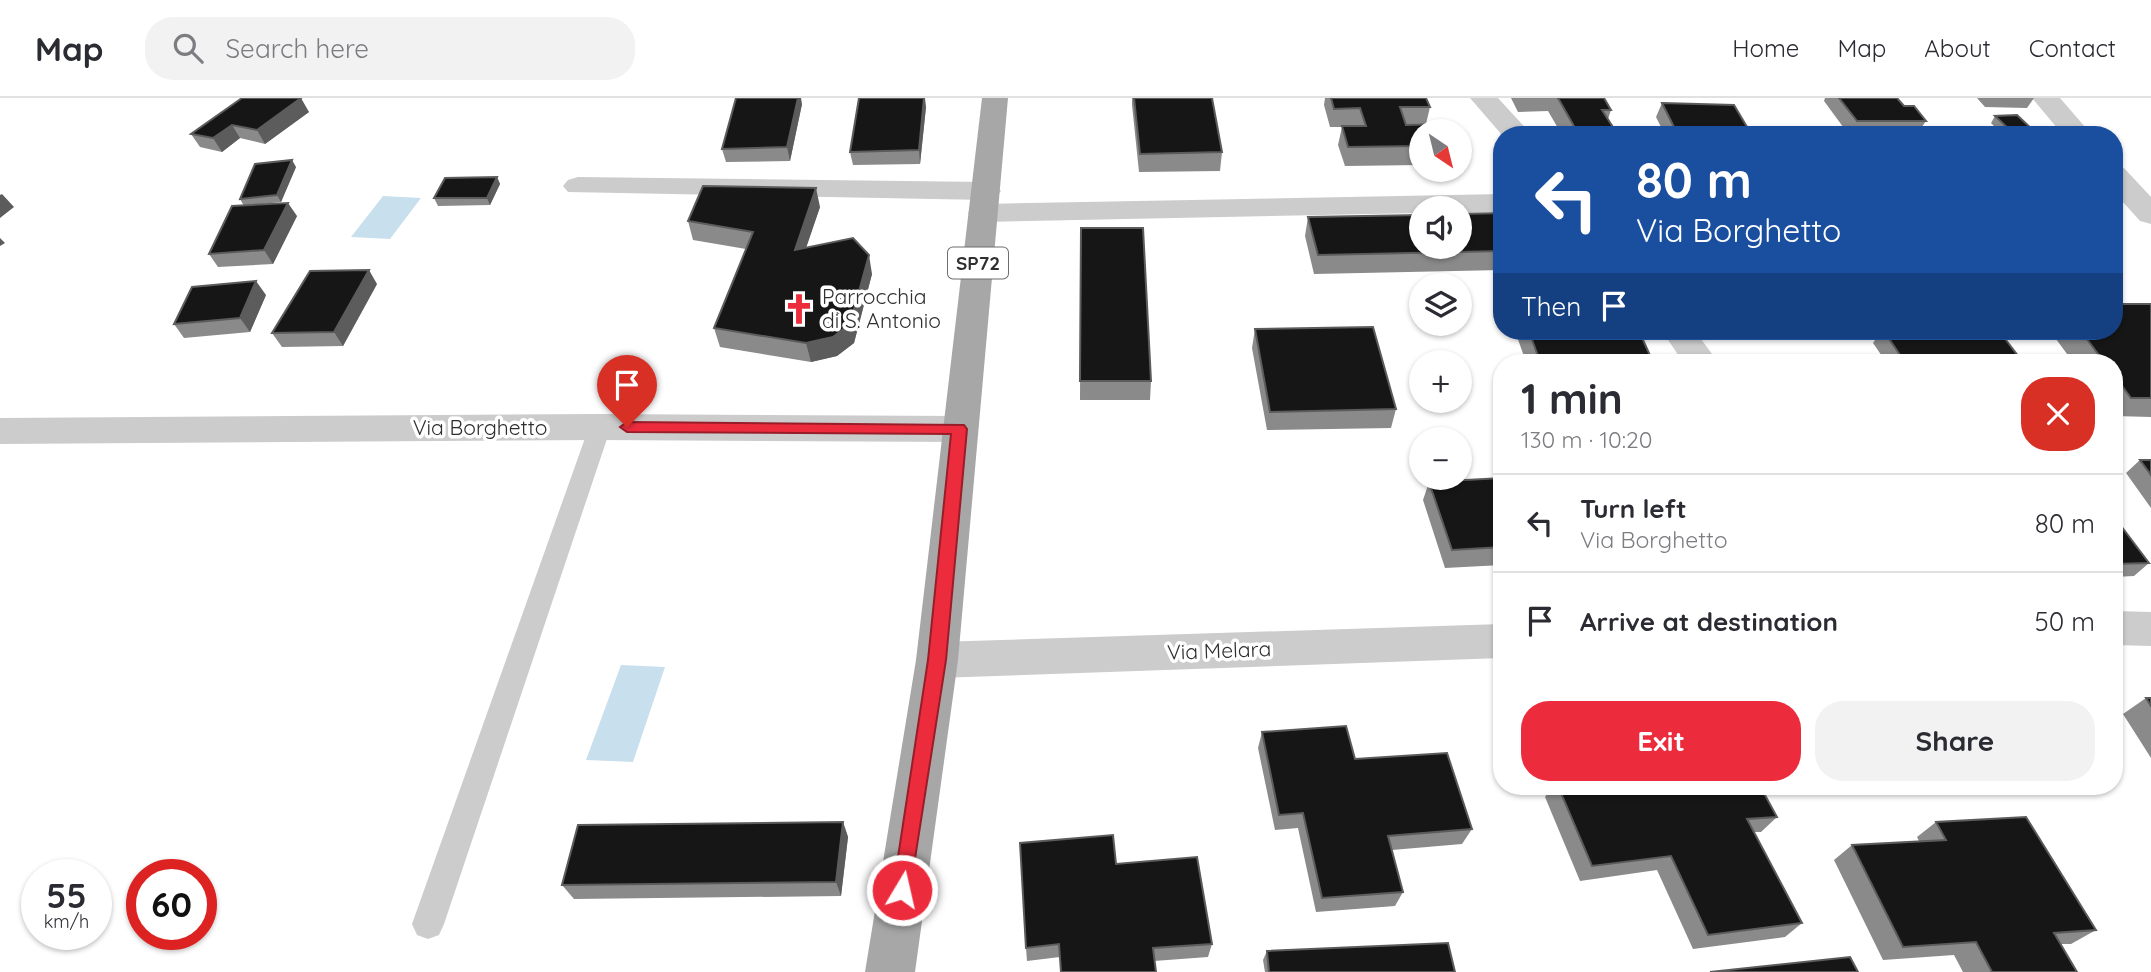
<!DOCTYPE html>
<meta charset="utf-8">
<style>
body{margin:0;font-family:Quicksand,sans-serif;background:#f2f2f3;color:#2b2b33;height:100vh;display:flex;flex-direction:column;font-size:26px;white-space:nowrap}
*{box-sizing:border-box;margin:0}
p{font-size:23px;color:#7c7c81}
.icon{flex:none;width:38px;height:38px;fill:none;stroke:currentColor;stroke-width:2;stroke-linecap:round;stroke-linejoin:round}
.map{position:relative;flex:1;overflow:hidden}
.panel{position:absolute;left:1493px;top:256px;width:630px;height:441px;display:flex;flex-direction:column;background:#fff;border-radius:28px;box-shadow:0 2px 5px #0004}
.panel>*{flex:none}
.banner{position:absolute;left:1493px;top:28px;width:630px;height:214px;border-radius:28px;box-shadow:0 2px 5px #0004;background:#1a4fa0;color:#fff;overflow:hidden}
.needle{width:46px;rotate:145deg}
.fabs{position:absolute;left:1409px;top:21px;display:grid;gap:14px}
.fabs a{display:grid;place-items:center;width:63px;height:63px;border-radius:50%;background:#fff;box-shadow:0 2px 5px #0004;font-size:35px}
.speed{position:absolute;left:21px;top:761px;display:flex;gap:14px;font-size:35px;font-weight:700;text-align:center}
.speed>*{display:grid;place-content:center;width:91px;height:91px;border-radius:50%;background:#fff;box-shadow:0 2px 5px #0004;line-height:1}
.speed small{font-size:18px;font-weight:400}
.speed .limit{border:10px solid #d22;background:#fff;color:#111}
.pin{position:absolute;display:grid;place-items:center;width:60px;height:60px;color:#fff;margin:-72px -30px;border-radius:50% 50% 50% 0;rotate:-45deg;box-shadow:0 0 7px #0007}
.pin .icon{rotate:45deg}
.me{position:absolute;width:77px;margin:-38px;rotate:9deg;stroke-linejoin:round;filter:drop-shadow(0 0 5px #0008)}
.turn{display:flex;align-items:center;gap:24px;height:147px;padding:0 28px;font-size:32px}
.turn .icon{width:91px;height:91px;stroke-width:2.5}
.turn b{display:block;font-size:49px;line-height:60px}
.then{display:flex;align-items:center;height:66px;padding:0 28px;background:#0003;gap:14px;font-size:26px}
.round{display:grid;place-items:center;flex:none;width:74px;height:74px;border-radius:28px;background:#f2f2f3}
.overview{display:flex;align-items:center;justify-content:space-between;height:119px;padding:0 28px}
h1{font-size:42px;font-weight:700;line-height:52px}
.action{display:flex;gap:14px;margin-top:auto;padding:14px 28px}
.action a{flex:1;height:80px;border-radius:28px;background:#ec2c3d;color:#fff;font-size:28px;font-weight:700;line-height:80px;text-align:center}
.action a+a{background:#f2f2f3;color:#2b2b33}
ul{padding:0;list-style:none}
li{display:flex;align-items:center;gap:21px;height:98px;padding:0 28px;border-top:2px solid #e1e1e2}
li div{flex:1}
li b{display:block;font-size:26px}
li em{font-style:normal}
header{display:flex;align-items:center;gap:42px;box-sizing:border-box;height:98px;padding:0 35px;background:#fff;border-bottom:2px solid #e1e1e2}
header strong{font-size:33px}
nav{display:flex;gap:38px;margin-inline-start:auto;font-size:24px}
.search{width:490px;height:63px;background:#f2f2f3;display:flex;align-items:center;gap:18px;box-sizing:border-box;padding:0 24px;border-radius:28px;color:#7c7c81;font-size:26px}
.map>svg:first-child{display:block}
.water{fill:#c8dfed}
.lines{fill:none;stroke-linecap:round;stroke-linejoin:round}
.service{fill:#ccc;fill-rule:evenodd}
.minor{fill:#ccc;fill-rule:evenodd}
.primary{fill:#a7a7a7;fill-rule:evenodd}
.wall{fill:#8a8a8a}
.shaded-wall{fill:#5c5c5c}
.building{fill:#161616;stroke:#5c5c5c;stroke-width:2}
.route{fill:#ec2c3d;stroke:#991d28;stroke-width:2}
.labels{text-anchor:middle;stroke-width:7;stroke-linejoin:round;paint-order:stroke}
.shield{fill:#fff;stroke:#6d6d6d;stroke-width:2}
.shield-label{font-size:19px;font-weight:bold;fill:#2f2f2f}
.poi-label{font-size:21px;fill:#2f2f2f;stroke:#fff;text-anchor:start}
.street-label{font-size:21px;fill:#2f2f2f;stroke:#fff}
</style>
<header>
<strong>Map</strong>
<div class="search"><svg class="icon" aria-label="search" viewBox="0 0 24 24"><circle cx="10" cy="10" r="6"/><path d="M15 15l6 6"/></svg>Search here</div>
<nav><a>Home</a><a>Map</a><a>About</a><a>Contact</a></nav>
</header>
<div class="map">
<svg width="2151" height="874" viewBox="0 0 2151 874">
<rect width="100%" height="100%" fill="#fff"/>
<path class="water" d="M383,98l38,2 -31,41 -39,-2z
M621,567l44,2 -32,95 -47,-2z"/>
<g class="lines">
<path class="service" d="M600,321l8,2 3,6 -167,497 -5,11 -11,4 -11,-4 -5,-11 177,-497 3,-6z"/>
<path class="minor" d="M1470,0h28l34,37h-30z
M2032,0h28l32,37h-29z
M2114,67l10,3 27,29v27l-11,-3 -26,-29z
M578,79l408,5 10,3 5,6 -5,6 -10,3 -418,-8 -5,-6 5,-6z
M1502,96v18l-42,1v-5h-39v5l-438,9 -11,-3 -4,-6 4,-6 11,-3z
M1662,233h33l23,31h-35z
M600,316l359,2 13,4 5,9 -5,9 -13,4 -359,-2 -600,4v-26z
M2114,513l37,1v34l-37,-1z
M1502,526v34l-565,20 -15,-6 -6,-12 6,-12 15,-6z"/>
<path class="primary" d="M982,0h26l-50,562 -43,312h-50l51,-312z"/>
</g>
<path class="wall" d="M242,0l67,14 -44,32 -25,-6 -18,14 -22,-5 -9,-13z
M1132,0h80l10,54 -2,19 -81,1 -7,-67z
M1325,0h101l4,9 -4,17 -5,7v34l-76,1 -7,-21 4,-18h-12l-6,-22z
M1511,0h93l7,12 -3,9 10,16h-56l-14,-24 -30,1z
M1825,0h72l7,8 22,15 -9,13 -68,1 -25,-34z
M1977,0h57l-7,10 -42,-1z
M1662,5l88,29 -1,3h-84l-9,-18z
M802,6l-12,57 -64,1 -4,-13z
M926,9l-6,57 -67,1 -3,-13z
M1995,18l39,15 -2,4h-29l-12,-12z
M296,69l-15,35 -28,3 44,11 -24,48 -55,3 -9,-13 35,-48 -4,-7z
M497,79l3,7 -10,21 -52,1 -4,-8z
M820,109l-14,40 66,27 -18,69 -17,13 -26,6 -91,-15 -6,-19 32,-79 -53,-9 -5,-19z
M1502,115v57l-188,4 -9,-38 3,-19z
M1081,130l70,153 -1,19h-70z
M377,186l-34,62 -61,1 -10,-14z
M266,197l-16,37 -66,6 -10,-14z
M2151,206v113l-37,-1v-54h-41l-23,-31h64z
M1255,231l141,80 -5,19 -124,2 -15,-82z
M1515,233h124l14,31h-127z
M1881,233h118l23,30 -1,1h-135l-13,-19z
M2140,362h11v48l-25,-35z
M1502,380v87l-57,3 -22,-68 6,-18z
M2114,420l35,45 -15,13 -20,1z
M2146,600h5v60l-28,-44z
M1262,634l93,27 117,70 -10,15 -70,6 11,42 -8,14 -79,6 -18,-84 -23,2 -17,-82z
M1553,688h207l17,31 -16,15h-7l48,91 -17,14 -92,12 -36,-79 -77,11 -35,-84z
M843,724l5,15 -7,59 -267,3 -12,-14z
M1936,724l160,108 -25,14h-10l16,28h-114l-9,-17 -71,5 -49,-100 18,-15 67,-4 -2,-4z
M1116,766l96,80 -4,13 -54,4 2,11h-95l-1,-15 -33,4 -1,-13z
M1267,853l188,21h-190l-2,-12z"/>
<path class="shaded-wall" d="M301,0l8,14 -44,32 -8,-14z
M798,0h3l1,6 -12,57 -3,-14z
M924,0h1l1,9 -6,57 -1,-14z
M232,27l8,13 -18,14 -9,-14z
M292,62l4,7 -15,35 -4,-7z
M497,79l3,7 -10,21 -3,-7z
M816,90l4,19 -21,62 -4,-19z
M2,96l12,13 -14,11v-23z
M288,105l9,13 -24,48 -9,-14z
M0,140l5,5 -5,3z
M869,157l3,19 -18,69 -17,13 -26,6 -5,-19z
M369,172l8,14 -34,62 -9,-14z
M256,183l10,14 -16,37 -10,-14z
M843,724l5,15 -7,59 -5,-14z"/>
<path class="building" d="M242,0h59l-44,32 -25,-5 -19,13 -22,-4z
M736,0h62l-11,49 -65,2z
M859,0h65l-5,52 -69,2z
M1134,0h78l10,54 -82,2z
M1331,0h95l4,9h-30l6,18 35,-1 3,7h-23v15l-73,1 -6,-21h24l-6,-18 -26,1z
M1558,0h46l7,12h-9l16,25h-39z
M1839,0h58l7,8h10l12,15h-69z
M1662,5l72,2 16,27 -74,-1z
M2017,17l17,16 -22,1 -17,-16z
M292,62l-15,35 -37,4 15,-35z
M497,79l-10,21h-53l11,-20z
M703,88l113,2 -21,62 58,-12 16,17 -19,69 -17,13 -27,6 -92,-15 39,-96 -65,-11z
M288,105l-24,47 -55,4 23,-48z
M1502,115v38l-184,4 -10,-38 113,-2v32h39v-33z
M1081,130h62l8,153h-71z
M369,172l-35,62 -62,1 38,-62z
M256,183l-16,37 -66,6 18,-37z
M2114,206h37v94h-20l-17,-23v-13h-10l-23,-31h33z
M1373,229l23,82 -126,3 -15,-83z
M1529,233h110l14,31h-113z
M1884,233h115l23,30h-118z
M2140,362h11v15z
M1502,380v69l-50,3 -23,-68z
M2114,420h1l34,45 -35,1z
M2146,600h5v8z
M1346,628l9,33 92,-6 25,76 -84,7 15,56 -81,6 -19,-85 -24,2 -17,-83z
M1558,688h202l17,31 -30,2 55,104 -94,12 -37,-79 -79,10z
M2026,719l70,113 -42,3 23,39h-85l-16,-30 -73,5 -51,-102 94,-5 -10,-18z
M843,724l-7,60 -274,3 16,-60z
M1113,737l3,29 81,-7 15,87 -59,4 3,24h-95l-2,-28 -33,4 -6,-105z
M1448,845l7,29h-186l-2,-21z
M1850,859l8,15h-148z"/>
<path class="route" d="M627,324l337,3 3,4 -21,231 -37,237 -7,3 -7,-3 -2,-7 35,-230 23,-226 -324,-2 -7,-5z"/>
<defs>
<symbol id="church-bare" viewBox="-9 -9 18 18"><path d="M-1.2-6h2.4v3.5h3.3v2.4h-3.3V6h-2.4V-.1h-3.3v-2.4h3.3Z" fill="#ec2c3d" stroke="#fff" stroke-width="2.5" paint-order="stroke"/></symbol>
</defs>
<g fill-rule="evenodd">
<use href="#church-bare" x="777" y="189" width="44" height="44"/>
</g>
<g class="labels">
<rect class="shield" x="948" y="149.5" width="60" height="31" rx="5"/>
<g class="shield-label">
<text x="978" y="172">SP72</text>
</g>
<g class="poi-label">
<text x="822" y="206">Parrocchia<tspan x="822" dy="24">di S. Antonio</tspan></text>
</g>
<g class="street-label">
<text x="480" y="337">Via Borghetto</text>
<text transform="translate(1219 553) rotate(-2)" y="7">Via Melara</text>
</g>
</g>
</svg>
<div class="fabs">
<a><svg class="needle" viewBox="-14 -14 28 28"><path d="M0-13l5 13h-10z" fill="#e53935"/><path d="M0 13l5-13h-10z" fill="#7c7c81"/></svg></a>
<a><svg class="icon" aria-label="sound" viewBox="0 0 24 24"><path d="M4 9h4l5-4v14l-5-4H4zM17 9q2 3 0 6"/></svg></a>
<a><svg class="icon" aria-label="layers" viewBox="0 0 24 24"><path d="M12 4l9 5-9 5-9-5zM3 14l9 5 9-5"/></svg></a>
<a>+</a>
<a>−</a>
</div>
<div class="speed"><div>55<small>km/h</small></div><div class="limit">60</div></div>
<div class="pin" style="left:627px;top:329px;background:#d93025"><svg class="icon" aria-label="arrive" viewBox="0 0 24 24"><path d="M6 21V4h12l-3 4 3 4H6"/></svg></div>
<svg class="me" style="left:902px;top:792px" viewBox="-20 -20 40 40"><circle r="17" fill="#ec2c3d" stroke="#fff" stroke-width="3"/><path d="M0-11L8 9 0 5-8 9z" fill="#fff"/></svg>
<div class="banner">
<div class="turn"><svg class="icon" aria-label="left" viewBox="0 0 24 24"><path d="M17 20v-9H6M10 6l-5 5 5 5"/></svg><div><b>80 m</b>Via Borghetto</div></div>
<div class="then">Then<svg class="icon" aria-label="arrive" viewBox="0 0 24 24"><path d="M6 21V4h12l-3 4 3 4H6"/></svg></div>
</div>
<section class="panel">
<div class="overview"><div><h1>1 min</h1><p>130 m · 10:20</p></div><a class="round" style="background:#d93025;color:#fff"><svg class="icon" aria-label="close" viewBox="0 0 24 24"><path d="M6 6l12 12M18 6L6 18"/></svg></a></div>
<ul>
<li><svg class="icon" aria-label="left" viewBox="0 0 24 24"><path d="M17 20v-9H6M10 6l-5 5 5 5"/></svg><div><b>Turn left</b><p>Via Borghetto</p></div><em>80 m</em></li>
<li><svg class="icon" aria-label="arrive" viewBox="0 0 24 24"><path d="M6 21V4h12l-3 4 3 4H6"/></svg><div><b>Arrive at destination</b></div><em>50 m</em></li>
</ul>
<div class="action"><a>Exit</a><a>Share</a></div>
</section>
</div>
